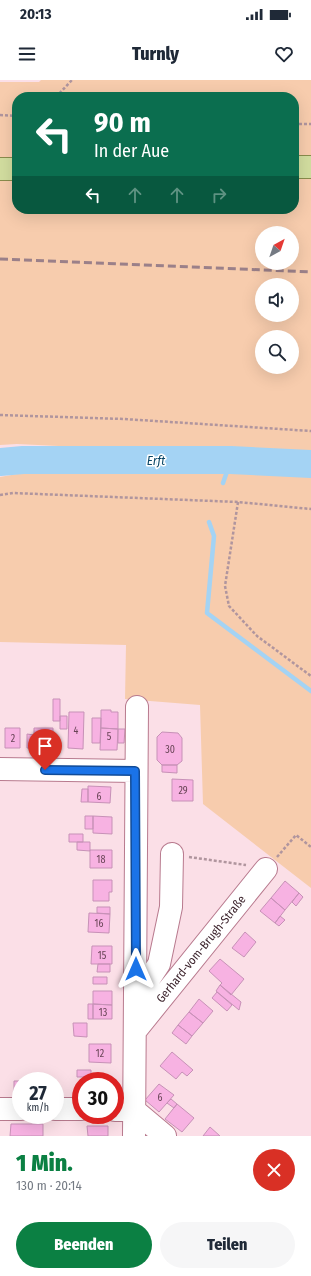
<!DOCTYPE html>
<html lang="de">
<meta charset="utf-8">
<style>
body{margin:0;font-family:"Fira Sans Condensed",sans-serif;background:#f6f6f7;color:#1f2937;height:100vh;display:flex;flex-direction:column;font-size:15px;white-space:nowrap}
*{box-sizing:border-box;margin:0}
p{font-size:13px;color:#747a83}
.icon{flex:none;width:22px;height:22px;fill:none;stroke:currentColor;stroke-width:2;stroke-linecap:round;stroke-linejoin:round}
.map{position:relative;height:1056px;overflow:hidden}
.drawer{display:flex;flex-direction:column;background:#fff;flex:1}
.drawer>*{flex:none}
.banner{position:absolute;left:12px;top:12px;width:287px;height:122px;border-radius:16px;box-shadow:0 4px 16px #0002;background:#0b6e4f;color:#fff;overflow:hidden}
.needle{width:26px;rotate:40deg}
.tools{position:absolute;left:255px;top:146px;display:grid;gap:8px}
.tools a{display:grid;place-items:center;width:44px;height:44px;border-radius:50%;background:#fff;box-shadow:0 4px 16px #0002;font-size:20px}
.speed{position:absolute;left:12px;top:992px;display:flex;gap:8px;font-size:20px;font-weight:700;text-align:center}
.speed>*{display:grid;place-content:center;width:52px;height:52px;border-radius:50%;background:#fff;box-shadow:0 4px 16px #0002;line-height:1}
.speed small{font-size:10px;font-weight:400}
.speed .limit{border:6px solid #d22;background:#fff;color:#111}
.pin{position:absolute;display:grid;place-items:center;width:34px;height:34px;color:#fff;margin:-41px -17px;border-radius:50% 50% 50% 0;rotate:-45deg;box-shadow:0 0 4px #0007}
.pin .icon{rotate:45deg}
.me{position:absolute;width:44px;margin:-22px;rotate:0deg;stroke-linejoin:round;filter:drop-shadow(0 0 3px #0008)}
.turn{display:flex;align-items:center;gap:14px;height:84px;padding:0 16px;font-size:18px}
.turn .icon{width:52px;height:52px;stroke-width:2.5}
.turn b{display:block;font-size:28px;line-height:34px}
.lanes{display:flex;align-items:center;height:38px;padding:0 16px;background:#0003;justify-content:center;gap:20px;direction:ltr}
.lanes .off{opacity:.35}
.round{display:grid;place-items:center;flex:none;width:42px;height:42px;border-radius:21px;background:#f6f6f7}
.overview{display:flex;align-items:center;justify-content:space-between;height:68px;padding:0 16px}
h1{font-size:24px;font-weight:800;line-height:30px;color:#0b8043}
.action{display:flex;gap:8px;margin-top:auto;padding:8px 16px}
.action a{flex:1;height:46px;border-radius:24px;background:#0b8043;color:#fff;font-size:16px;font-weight:800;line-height:46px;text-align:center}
.action a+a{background:#f6f6f7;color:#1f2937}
.status{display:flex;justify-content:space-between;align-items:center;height:28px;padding:0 20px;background:#fff;direction:ltr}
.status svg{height:11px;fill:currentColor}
header{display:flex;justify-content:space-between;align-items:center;height:52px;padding:0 16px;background:#fff;font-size:18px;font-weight:800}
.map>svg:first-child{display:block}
.green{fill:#f7ccad;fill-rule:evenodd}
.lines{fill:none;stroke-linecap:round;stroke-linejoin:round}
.stream{stroke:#a4d3f4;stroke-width:4.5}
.river{stroke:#a4d3f4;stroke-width:28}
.building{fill:#f7b2e2;stroke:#c791b7}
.minor-casing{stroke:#b87a8e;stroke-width:24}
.major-casing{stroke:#898c4c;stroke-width:24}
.path{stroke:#b0959e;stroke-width:2.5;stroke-dasharray:3 2;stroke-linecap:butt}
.minor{stroke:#fff;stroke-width:22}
.major{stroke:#d2dd9f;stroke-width:22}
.rail{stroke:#9b8089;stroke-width:3;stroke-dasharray:8 4;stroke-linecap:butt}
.route-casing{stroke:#114b97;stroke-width:10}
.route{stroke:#1a73e8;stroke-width:7}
.labels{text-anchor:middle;stroke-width:3;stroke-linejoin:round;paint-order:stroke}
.number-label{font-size:10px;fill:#684456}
.street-label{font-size:12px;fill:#381f28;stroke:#fff}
.water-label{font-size:13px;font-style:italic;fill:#0c4868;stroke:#fff}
</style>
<div class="status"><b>20:13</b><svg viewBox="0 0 49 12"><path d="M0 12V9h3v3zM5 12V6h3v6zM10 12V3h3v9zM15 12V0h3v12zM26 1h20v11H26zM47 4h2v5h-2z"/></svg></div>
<header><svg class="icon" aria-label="menu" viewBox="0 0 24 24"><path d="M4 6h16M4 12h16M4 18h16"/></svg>Turnly<svg class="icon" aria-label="heart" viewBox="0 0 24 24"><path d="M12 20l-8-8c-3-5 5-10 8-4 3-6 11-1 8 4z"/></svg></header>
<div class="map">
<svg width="311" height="1056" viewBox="0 0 311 1056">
<rect width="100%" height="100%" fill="#fbdfe7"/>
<path class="green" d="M41,0h270v76h-17v-59h-277v66h-17v-81h39z
M311,97v281l-294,-14 -17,1v-267h17v31h277v-31zM262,153h30v30h-30zM262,205h30v30h-30zM262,257h30v30h-30z
M243,385l68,3v420l-108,-84 -3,-99 -75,-6 1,-54 -126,-3v-165l23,-4z"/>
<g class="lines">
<path class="stream" d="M223,403l8,-23
M209,442l5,14 -7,77 104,78"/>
<path class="river" d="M0,382l23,-2h208l80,4"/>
</g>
<path class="building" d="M53,619h7v22h-7z
M101,630h10v2h7v17l-17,-1z
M69,632h15l-1,37 -15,-1z
M60,636h7v13h-7z
M92,638h9l-1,25h-8z
M5,648h15v20h-15z
M34,648h19v21l-19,-1z
M101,648l17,1 -1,21h-17z
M118,649h7l-1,14h-6z
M162,652l16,1 4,5v23l-5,4h-15l-5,-5v-23z
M27,654l7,1v13h-7z
M162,685h15v8l-15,-1z
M172,699l21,1v21h-21z
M88,706l23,1 -1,16 -22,-1z
M82,709h6v13h-7z
M85,736h8v13h-8z
M93,736l19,1v17l-19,-1z
M69,754h14v8h-14z
M77,762h13v9l-13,-1z
M90,770h22v18h-22z
M93,800h19v12h-3v9h-16z
M285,801l14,12 -14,17 -14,-12z
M299,813l4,4 -7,9 -4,-4z
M271,818l14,12 -10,13 -15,-12z
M97,827h13v7l-13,-1z
M89,833l21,1 -1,19 -21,-1z
M280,836l5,4 -6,6 -4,-3z
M245,852l11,10 -12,15 -12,-9z
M92,866h20v18h-21z
M220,879l24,20 -13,16 -11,-10 2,-2 -13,-12z
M98,884h12v8h-13z
M93,897h14v7h-14z
M220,905l21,17 -2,8 -23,-19z
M93,911h19v14l-19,-1z
M217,912l15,13 -5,6 -15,-13z
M199,919l14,12 -10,12 -14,-11z
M88,924h5v15h-5z
M93,924l19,1v14h-19z
M189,932l14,11 -11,13 -14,-11z
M73,943h14v14l-13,-1z
M178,945l14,11 -6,8 -14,-11z
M89,964h22v19l-22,-1z
M172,972l21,18 -6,6 -5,-4 -6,7 -16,-13z
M77,990h14v7h-14z
M109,996v5h-26v-4z
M14,1001h32h-25v16h-7z
M159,1004l15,11 -15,17 -14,-12z
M171,1019l6,5 -3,4 -7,-5z
M177,1024l17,14 -12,14 -17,-13z
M11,1044h32v12h-33z
M87,1046h21v10h-20z
M210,1047l10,9h-17z"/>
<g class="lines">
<defs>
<path id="minor" d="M0,689l135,2
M136,919l23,-35 12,-57 1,-53
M136,950l130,-161
M0,1029h21
M55,1029h26
M115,1030h19l31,26
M134,1056l3,-429"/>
<path id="major" d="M294,87h17
M0,89h17"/>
</defs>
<use href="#minor" class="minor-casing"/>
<use href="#major" class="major-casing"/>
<path class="path" d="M56,17l16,-17
M0,35l17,1
M294,44h17
M0,335l124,4 187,12
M0,415l13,-2 225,9 73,7
M238,422l-13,84 4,20 28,30 54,40
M189,777l57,8
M277,777l19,-22 15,12"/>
<use href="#minor" class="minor"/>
<use href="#major" class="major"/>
<path class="rail" d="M0,179l311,13"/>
</g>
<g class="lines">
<defs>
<path id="route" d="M45,690l90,1 1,198"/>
</defs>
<use href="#route" class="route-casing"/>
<use href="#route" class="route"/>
</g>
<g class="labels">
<g class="number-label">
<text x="76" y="654">4</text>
<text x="109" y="660">5</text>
<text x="13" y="662">2</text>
<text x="170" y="673">30</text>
<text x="183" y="714">29</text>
<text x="99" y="720">6</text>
<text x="101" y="783">18</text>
<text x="99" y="847">16</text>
<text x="102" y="879">15</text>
<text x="103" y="936">13</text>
<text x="100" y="977">12</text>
<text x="160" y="1021">6</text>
</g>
<g class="street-label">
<text transform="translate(201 869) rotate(-51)" y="4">Gerhard-vom-Brugh-Straße</text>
</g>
<g class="water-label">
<text x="156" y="385">Erft</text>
</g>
</g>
</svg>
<div class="tools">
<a><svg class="needle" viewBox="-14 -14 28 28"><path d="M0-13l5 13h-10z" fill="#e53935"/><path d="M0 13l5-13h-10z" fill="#747a83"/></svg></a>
<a><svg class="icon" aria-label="sound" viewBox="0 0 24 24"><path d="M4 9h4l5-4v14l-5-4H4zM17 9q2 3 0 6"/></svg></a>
<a><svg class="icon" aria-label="search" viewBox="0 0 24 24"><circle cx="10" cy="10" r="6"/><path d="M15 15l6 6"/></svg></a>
</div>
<div class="speed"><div>27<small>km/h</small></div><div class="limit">30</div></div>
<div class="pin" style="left:45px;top:690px;background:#d93025"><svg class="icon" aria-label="arrive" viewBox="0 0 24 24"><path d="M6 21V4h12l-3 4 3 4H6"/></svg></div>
<svg class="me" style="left:136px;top:889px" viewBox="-20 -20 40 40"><path d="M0-17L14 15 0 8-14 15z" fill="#1a73e8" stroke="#fff" stroke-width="4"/></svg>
<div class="banner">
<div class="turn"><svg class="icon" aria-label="left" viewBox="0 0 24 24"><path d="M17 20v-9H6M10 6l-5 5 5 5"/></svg><div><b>90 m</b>In der Aue</div></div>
<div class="lanes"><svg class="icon" aria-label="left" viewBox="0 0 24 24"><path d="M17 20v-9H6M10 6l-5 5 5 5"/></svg><svg class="icon off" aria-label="ahead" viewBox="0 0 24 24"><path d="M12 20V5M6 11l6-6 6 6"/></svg><svg class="icon off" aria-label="ahead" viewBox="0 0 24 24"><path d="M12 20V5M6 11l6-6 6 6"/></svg><svg class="icon off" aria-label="right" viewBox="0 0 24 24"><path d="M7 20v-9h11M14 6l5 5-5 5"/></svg></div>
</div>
</div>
<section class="drawer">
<div class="overview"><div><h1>1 Min.</h1><p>130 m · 20:14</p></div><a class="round" style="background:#d93025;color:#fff"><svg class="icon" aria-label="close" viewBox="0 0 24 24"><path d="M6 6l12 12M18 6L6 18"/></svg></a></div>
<div class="action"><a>Beenden</a><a>Teilen</a></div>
</section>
